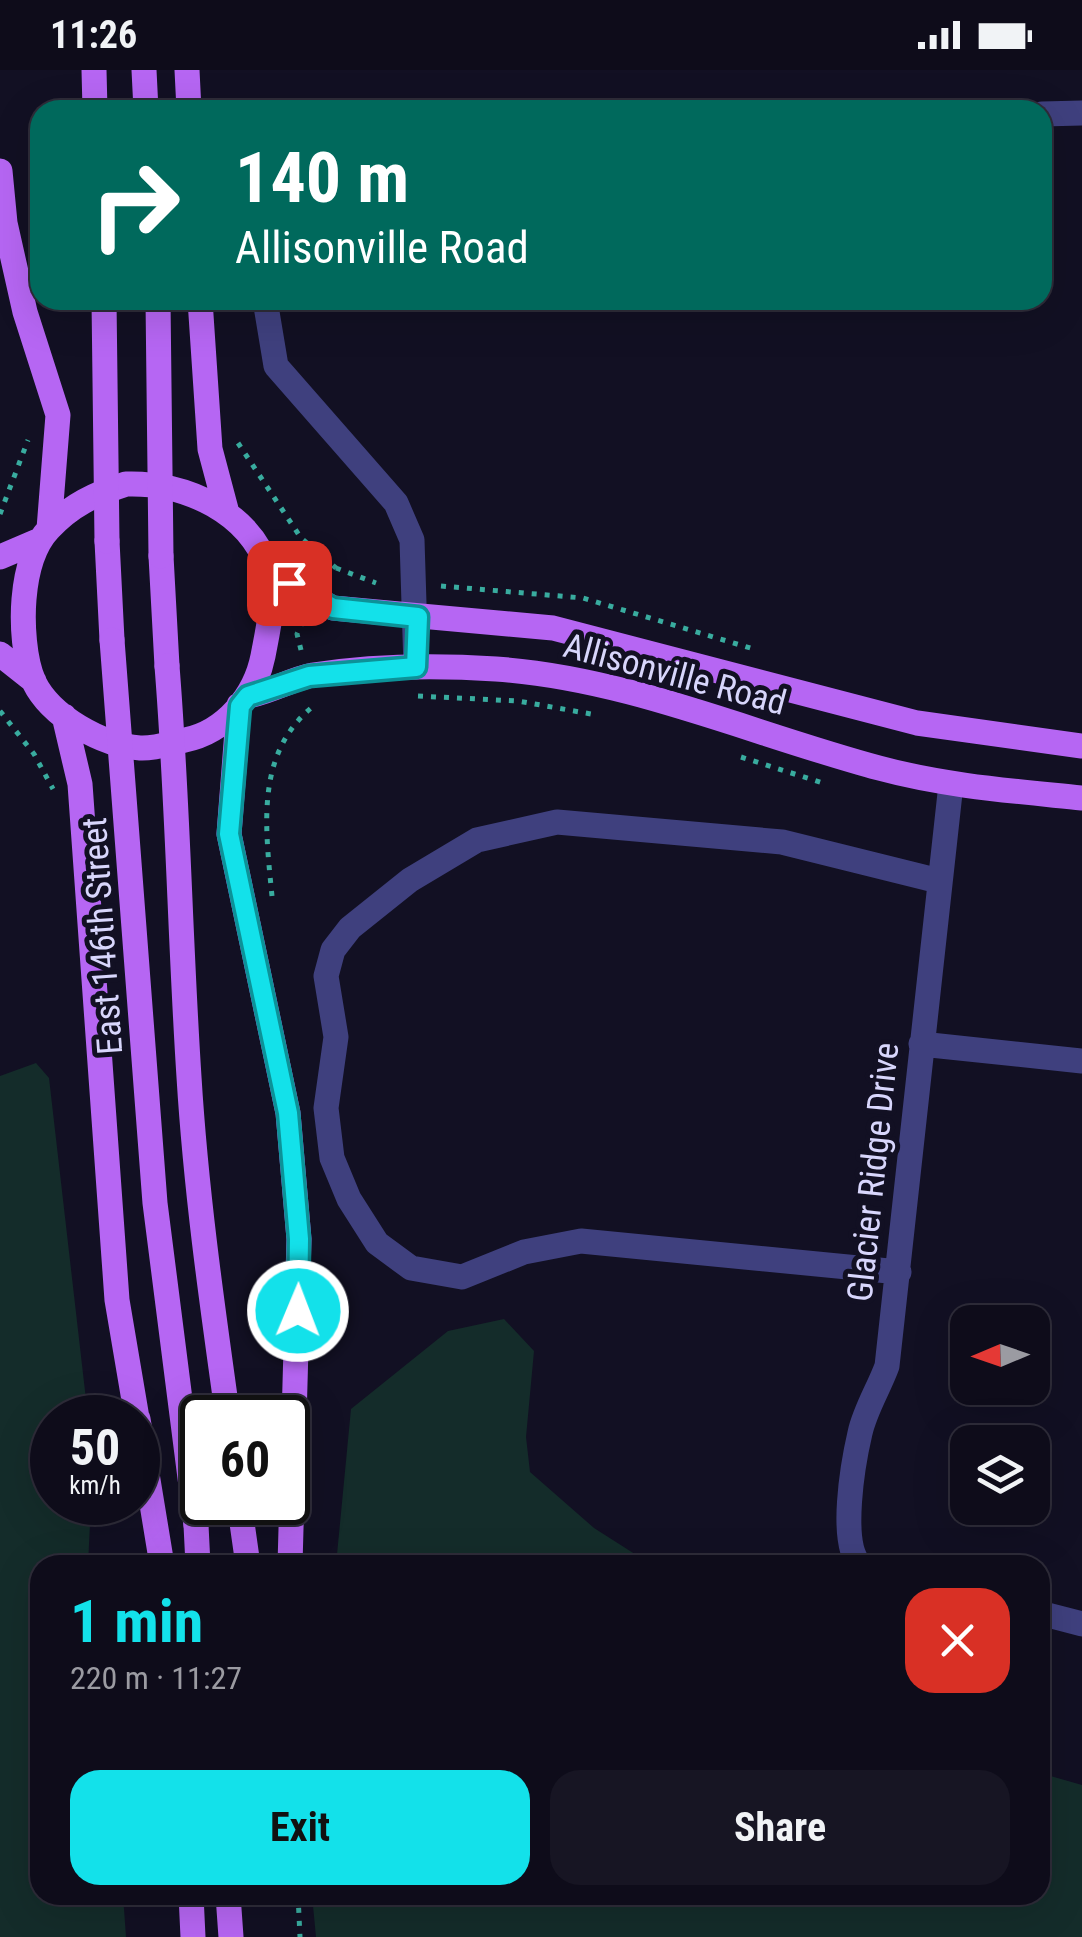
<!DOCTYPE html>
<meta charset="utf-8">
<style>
body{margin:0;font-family:"Roboto Condensed",sans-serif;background:#171523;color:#f1f3f6;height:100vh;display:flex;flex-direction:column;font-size:38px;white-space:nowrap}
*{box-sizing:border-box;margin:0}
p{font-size:32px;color:#9b9ba2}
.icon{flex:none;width:55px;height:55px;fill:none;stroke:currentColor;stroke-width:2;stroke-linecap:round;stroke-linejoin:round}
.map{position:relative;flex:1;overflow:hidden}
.panel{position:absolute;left:30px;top:1485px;width:1020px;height:350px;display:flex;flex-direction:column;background:#0e0c1a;border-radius:30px;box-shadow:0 10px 40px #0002,0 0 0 2px #2e2c39}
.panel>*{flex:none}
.banner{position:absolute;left:30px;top:30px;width:1022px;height:210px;border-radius:30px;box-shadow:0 10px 40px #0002,0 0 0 2px #2e2c39;background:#00695c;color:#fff;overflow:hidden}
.needle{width:65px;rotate:268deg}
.fabs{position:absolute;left:950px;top:1235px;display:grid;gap:20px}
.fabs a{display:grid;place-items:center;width:100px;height:100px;border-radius:20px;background:#0e0c1a;box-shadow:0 10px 40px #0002,0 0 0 2px #2e2c39;font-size:50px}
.speed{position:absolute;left:30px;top:1325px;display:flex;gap:20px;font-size:50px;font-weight:700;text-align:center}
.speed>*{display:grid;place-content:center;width:130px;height:130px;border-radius:50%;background:#0e0c1a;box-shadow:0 10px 40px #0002,0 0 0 2px #2e2c39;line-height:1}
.speed small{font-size:25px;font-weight:400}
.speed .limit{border:5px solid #111;border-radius:15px;background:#fff;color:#111}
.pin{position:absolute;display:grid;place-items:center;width:85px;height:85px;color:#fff;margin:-42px;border-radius:20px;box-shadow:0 5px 15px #0006}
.me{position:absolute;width:110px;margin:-55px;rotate:1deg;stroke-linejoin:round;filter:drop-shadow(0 0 8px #0008)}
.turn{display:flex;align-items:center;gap:35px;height:210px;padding:0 40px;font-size:45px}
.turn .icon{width:130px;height:130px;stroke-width:2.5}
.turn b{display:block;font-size:70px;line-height:85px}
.round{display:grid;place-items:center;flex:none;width:105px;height:105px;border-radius:30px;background:#171523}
.summary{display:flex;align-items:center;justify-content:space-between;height:170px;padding:0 40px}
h1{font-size:60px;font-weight:700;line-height:75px;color:#13e1ea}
.button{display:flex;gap:20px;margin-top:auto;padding:20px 40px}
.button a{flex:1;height:115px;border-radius:30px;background:#13e1ea;color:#111;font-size:40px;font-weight:700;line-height:115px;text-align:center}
.button a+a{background:#171523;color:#f1f3f6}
.status{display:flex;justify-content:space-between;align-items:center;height:70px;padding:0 50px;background:#0e0c1a;direction:ltr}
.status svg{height:28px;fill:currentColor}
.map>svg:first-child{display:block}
.green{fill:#142c2a}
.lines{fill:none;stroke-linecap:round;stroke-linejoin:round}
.path{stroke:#39ac9f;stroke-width:5;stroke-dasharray:5 8;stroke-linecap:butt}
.minor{stroke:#3f407e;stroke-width:25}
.major{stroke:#b666f3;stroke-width:25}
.major-bridge{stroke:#b666f3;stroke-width:25}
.route-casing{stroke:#0c9298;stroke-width:25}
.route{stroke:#13e1ea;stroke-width:18}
.labels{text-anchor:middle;stroke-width:10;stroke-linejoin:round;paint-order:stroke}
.street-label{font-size:35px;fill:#d8d6fc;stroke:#121023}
</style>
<div class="status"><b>11:26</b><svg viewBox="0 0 49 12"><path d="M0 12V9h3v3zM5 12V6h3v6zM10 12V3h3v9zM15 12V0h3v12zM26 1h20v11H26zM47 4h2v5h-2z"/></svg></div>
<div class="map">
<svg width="1082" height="1867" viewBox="0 0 1082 1867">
<rect width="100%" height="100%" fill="#121023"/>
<path class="green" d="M36,993l13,15 39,339 -36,1v84l39,1 -3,62h-48v330h83l3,42h-126v-861z
M504,1249l30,32 -8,86 4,35 64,56 58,37h-316l15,-156 97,-78z
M1040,1703l42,12v152h-766l-4,-42h728z"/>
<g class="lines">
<path class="path" d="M238,373l63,95 35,30 -5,7
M0,444l28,-74
M336,498l40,15
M441,516l142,12 174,52
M301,580l-4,-16 5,-11
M418,626l100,5 73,13
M0,641l34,43 19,35
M741,687l85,27
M272,826c-7,-71 -17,-145 44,-192
M298,1825l2,42"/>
<path class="minor" d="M1042,44l40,-1
M265,230l11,66 120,137 16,37 4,127
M921,974l161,17
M899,1202l-318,-31 -57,11 -62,25 -51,-9 -34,-25 -28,-44 -17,-41 -6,-50 10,-71 -10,-61 7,-26 17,-22 60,-48 67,-40 80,-18 225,20 157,39
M860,1495c-21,-22 -7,-102 0,-132 5,-23 19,-45 27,-67l64,-582
M1040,1543l42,11"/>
<path class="major" d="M94,0l1,40
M144,0l2,40
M187,0l2,40
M0,101l5,52 20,89 33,103 -9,114
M200,230l10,149 17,64
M126,414c59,-2 126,28 144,90 6,22 -3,60 -7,82 -8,40 -38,76 -78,84 -14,3 -31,9 -45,8 -38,-3 -89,-31 -106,-66 -10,-22 -12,-59 -10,-83 2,-24 8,-52 25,-70 22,-24 46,-35 77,-45z
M107,471l5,99
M161,486l6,110
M0,487l40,-17
M271,505l62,33 220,20 364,95 165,23
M0,584l34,27
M248,626c23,-4 43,-17 65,-21 59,-9 123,-10 183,-6 132,9 256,65 383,99 66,18 135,23 203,30
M239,635l-10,129 59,279 11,126 -9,326
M64,646l16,68 37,516 20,118
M138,1349l24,146
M239,1432l9,63
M196,1455l2,40
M191,1825l2,42
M228,1825l3,42"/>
<path class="major-bridge" d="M104,230l3,241
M158,230l3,256
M112,570l43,563 41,322
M167,596c11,137 13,274 22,411 7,115 23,227 39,341"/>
</g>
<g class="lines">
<defs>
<path id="route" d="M289,513l44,25 85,9 -2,50 -107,9 -61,20 -8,10 -11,128 59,279 11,126 -1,72"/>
</defs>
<use href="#route" class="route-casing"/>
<use href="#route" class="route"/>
</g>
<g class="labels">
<g class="street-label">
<text transform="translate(675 604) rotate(15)" y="12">Allisonville Road</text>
<text transform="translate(102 866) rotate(-94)" y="12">East 146th Street</text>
<text transform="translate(873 1102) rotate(-84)" y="12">Glacier Ridge Drive</text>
</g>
</g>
</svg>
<div class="fabs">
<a><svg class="needle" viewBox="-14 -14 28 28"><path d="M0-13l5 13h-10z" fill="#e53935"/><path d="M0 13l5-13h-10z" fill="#9b9ba2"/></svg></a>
<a><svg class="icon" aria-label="layers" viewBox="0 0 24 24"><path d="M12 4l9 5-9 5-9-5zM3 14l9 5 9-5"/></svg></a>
</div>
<div class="speed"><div>50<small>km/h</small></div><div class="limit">60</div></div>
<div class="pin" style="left:289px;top:513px;background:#d93025"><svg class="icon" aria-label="arrive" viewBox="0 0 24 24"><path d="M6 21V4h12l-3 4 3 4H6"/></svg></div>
<svg class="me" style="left:298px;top:1241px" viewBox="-20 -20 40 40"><circle r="17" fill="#13e1ea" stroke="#fff" stroke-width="3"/><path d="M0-11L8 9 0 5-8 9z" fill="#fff"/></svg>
<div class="banner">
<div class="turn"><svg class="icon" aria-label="right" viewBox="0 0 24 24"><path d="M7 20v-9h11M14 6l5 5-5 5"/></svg><div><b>140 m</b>Allisonville Road</div></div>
</div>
<section class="panel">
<div class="summary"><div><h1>1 min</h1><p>220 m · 11:27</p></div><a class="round" style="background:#d93025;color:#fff"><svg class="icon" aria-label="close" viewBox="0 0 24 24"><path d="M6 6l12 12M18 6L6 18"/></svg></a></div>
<div class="button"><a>Exit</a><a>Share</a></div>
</section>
</div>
